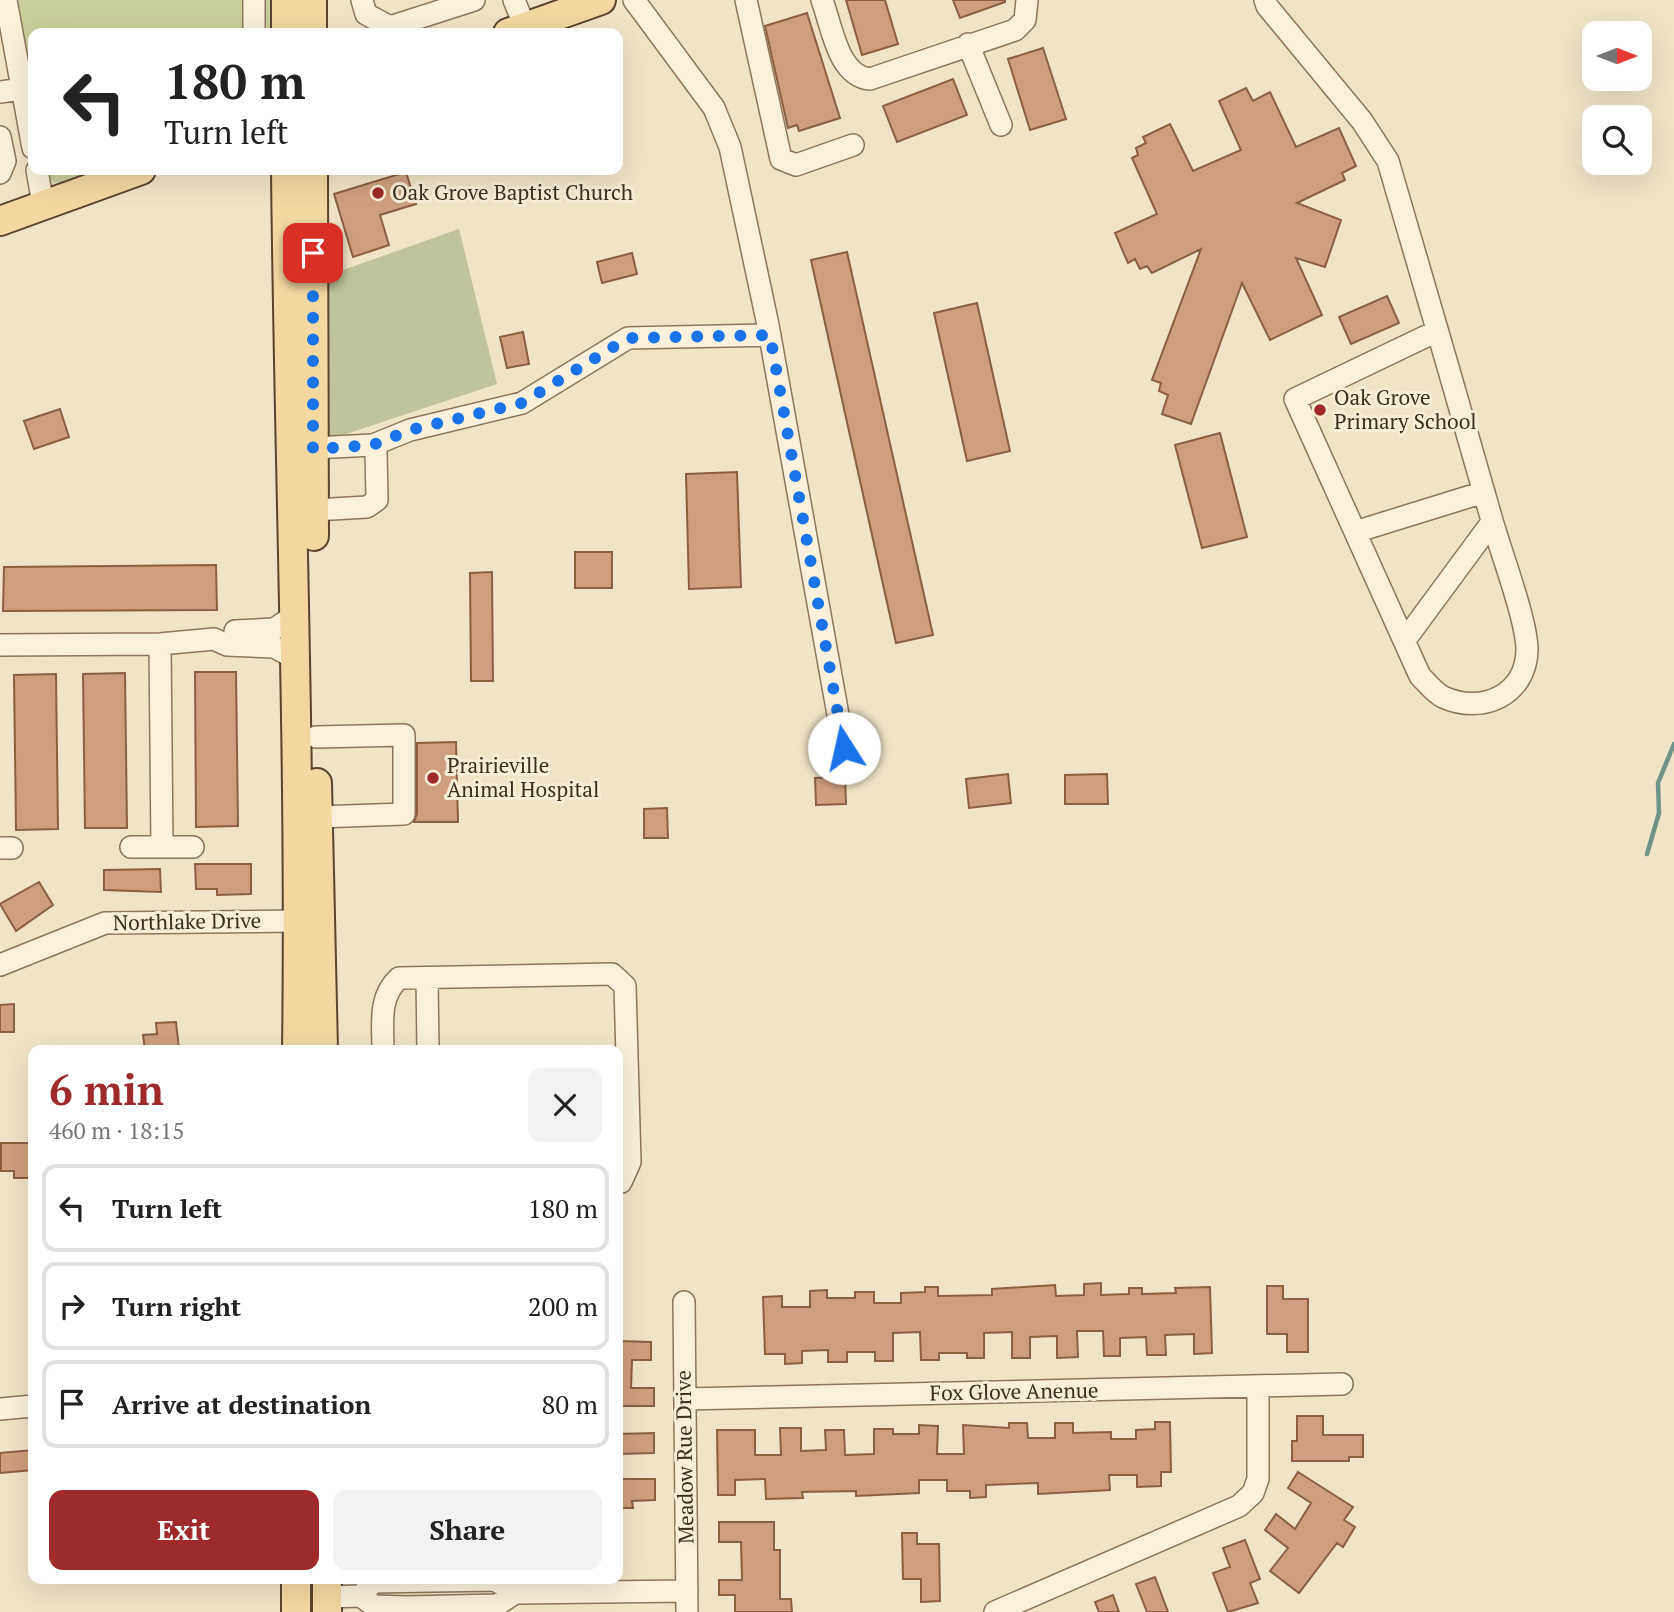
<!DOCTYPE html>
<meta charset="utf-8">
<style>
body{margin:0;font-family:"PT Serif",serif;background:#f2f2f2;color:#222;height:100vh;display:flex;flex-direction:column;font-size:26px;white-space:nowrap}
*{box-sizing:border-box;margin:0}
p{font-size:23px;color:#767676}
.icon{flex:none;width:38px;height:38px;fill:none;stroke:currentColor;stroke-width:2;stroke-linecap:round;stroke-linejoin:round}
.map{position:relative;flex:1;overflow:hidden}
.panel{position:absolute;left:28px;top:1045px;width:595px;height:539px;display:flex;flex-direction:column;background:#fff;border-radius:14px;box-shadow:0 7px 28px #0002}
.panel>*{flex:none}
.guide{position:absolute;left:28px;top:28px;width:595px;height:147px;border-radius:14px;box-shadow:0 7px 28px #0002;background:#fff;color:#222;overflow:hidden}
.needle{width:46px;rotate:90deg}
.tools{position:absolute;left:1582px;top:21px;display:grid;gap:14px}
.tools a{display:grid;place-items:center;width:70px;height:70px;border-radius:14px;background:#fff;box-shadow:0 7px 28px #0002;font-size:35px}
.pin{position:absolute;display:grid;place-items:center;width:60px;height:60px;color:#fff;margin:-30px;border-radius:14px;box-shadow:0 4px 10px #0006}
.me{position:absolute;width:77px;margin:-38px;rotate:350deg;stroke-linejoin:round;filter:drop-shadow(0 0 5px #0008)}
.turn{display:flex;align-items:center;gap:24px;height:147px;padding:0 21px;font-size:32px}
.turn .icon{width:91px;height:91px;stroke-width:2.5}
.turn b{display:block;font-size:49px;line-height:60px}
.round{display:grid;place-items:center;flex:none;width:74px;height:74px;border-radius:14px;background:#f2f2f2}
.head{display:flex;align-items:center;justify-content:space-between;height:119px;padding:0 21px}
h1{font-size:42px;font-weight:800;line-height:52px;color:#9e2a2b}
.button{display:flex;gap:14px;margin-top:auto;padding:14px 21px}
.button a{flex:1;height:80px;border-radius:14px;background:#9e2a2b;color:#fff;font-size:28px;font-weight:800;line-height:80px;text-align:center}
.button a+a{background:#f2f2f2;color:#222}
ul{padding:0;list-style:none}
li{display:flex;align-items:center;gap:21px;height:88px;margin:0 14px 10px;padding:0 7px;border:4px solid #e0e0e0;border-radius:14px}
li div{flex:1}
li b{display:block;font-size:26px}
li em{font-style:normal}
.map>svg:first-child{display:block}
.green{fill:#c9cf9b}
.cemetery{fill:#bfc49a}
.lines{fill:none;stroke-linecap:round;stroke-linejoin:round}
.stream{stroke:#6f938a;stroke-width:4.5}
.building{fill:#cf9f7d;stroke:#8d5f41;stroke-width:2}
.minor-casing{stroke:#8d765c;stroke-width:24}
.major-casing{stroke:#5b4430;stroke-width:32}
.minor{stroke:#faf1dc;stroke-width:21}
.major{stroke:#f3d9a0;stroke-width:28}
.route{stroke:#1a73e8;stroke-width:12;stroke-dasharray:0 21.6}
.poi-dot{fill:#9e2a2b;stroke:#f7eed8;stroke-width:2.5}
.labels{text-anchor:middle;stroke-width:6;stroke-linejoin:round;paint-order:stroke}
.poi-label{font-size:21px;fill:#3d2e20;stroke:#f7eed8;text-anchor:start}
.street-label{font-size:21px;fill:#3d2e20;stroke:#f7eed8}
</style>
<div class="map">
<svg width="1674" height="1612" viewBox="0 0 1674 1612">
<rect width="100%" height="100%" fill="#f0e4c8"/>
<path class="green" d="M15,0h257v33h-239v67z
M46,170h54l-42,14 -9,-4z"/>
<path class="cemetery" d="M459,229l38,155 -169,56 1,-165z"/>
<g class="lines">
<path class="stream" d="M1647,854l12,-41 -1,-30 16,-39"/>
</g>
<path class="building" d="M846,0h39l13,44 -36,11z
M953,0h52v2l-45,16z
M807,13l33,105 -41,13 -2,-6 -9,3 -23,-102z
M1043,48l23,71 -36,11 -22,-71z
M953,79l14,36 -70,27 -14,-36z
M1246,88l7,13 17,-9 26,55 43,-19 17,38 -14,7 3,7 -48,23 44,17 -16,47 -29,-9 26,57 -52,25 -28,-57 -51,141 -29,-10 6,-19 -9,-4 2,-8 -9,-3 49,-131 -49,24 -5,-7 -7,3 -5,-10 -7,4 -13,-30 42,-19 -25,-56 6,-3 -2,-7 10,-5 -3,-6 27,-13 23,47 48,-21 -22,-49z
M406,172l10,32 -36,11 9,30 -36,12 -19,-63z
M847,252l86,383 -37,8 -85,-383z
M632,253l5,21 -35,9 -5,-21z
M1387,296l12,27 -48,21 -12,-27z
M977,303l33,148 -43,10 -33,-148z
M523,332l6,32 -22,4 -7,-31z
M60,409l9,28 -35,12 -10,-28z
M1220,433l27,104 -45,11 -27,-103z
M737,472l4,115 -52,2 -3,-115z
M575,552h37v36h-37z
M216,565l1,45 -214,1 1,-44z
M492,572l1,109h-22l-1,-108z
M195,672h41l2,154 -42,1z
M125,673l2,155h-42l-2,-154z
M56,674l2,155 -42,1 -2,-155z
M456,742l2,80h-44l3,-8v-71z
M1008,774l3,29 -42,5 -3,-29z
M1107,774l1,30h-43v-29z
M845,777l1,27 -30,1 -1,-27z
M667,808l1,30h-24v-29z
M195,864h56v30l-34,1v-6h-21z
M160,869l1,23 -57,-2v-20z
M39,882l14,23 -37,26 -16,-27z
M14,1004v28h-14v-27z
M176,1022l3,27 -34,1 -2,-15 14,-1 -1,-11z
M1,1143h32v35h-19v-7h-13z
M1101,1283v12l28,-1v-6h13v6l34,-1 -1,-5 35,-1 2,66 -18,1v-20l-29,1 1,20h-19l-1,-18 -26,1v18h-16l-1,-25h-26l1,26 -21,1v-22l-27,1v21h-18v-26l-28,1v25h-17v-5h-28v7h-18l-1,-28 -27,1v28h-18v-9h-28v10h-19v-12l-26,1v12l-17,1v-10h-20l-2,-57 19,-1v11h28v-16l17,-1v8h28v-6h19v11h27v-10l24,-1v-5h13v9l54,-1v-6l63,-4 1,11 28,-1v-11z
M1267,1286h16v13h25v53h-21v-18h-20z
M618,1341l33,1v18h-19l-1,28h23v18h-36z
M1297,1416h26v19h40v22h-14v4h-57v-20h5z
M1155,1422h15l1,50h-10v14l-24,1v-12h-28l1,15 -72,4v-11l-52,2v12l-16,1v-7h-23v-11h-28v13l-63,3v-5l-54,1 1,6 -37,1 -1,-20 -30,1v15h-17l-1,-65h38v25h26l-1,-27h21v23l25,-1 -1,-20h19l1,25 29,-1v-25h19v5h26v-9l19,1 -1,28h27l-1,-29 46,3v-5h18l1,15h27v-15h18v10l38,-1v7h25v-9l19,-1z
M654,1433v20l-36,1v-20z
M33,1450v20l-33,3v-20z
M1298,1472l55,35 -9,13 11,7 -12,20 -6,-4 -38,50 -29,-22 18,-23 -23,-18 11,-16 19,15 16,-26 -23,-15z
M618,1479h37v21l-23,1 1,7h-15z
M719,1522h55v28h6v49h11l1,13h-57v-17h-16v-15h23l-1,-38h-22z
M902,1533h15v11h22l1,57 -19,1v-23h-18z
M1245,1540l15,39 -10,4 8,20 -30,9 -15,-39 17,-6 -7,-19z
M1155,1577l13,35h-21l-11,-28z
M1113,1595l6,17h-20l-4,-10z"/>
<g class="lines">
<defs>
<path id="minor" d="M6,0l27,148
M362,0l4,14 24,13 84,-27
M514,0l11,27
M634,0l80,108 16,39 38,178 76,423
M746,0l35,159 15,6 57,-20
M822,0c10,27 16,76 48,79l145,-49 10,-10 2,-20
M1265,0l2,6 95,115 26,40c35,119 69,237 103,356 9,33 36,103 36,133 -1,45 -45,65 -84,47 -8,-4 -16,-14 -23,-21l-125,-277 142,-68
M254,33v-33
M968,44l33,81
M0,92l22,-3
M0,137l5,24 -5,12
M37,170l6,34
M373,445l37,-15 112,-27 106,-65 142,-3
M313,448l60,-3 3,6 1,49 -10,7 -53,3
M1355,532l129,-40
M235,631l39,-2 23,-15
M1405,640l87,-118
M160,644l2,203
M0,645l160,-1 54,-5 13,6 47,2 24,13
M316,737l88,-2v79l-86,3
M131,847h62
M0,848h12
M0,965l105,-42 194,-2
M427,978l1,72
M383,1050c0,-26 -5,-53 16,-72l213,-4 13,12 5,176 -9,20h-3
M684,1302l3,310
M685,1399l657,-15
M0,1409l33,-3
M361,1596l12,-14 122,-2 20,13 172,-2
M327,1597l34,-1 13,10 33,1 90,-2 18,-12
M995,1612l244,-106 14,-13 5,-14v-93"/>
<path id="major" d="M286,0v33
M312,0v33
M508,33l93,-33
M286,170c3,293 15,586 11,880
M313,170l1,366
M0,221l141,-51
M317,783l6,267
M296,1612v-34
M327,1612v-34"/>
</defs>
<use href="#minor" class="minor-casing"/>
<use href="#major" class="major-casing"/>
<use href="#minor" class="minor"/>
<use href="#major" class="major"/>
</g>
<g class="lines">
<path class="route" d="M313,253v196l60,-4 37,-15 112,-27 106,-65 142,-3 74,413"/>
</g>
<g class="poi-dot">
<circle cx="378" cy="193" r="7"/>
<circle cx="1320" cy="410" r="7"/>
<circle cx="433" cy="778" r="7"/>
</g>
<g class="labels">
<g class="poi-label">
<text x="392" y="200">Oak Grove Baptist Church</text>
<text x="1334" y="405">Oak Grove<tspan x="1334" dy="24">Primary School</tspan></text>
<text x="447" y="773">Prairieville<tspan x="447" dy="24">Animal Hospital</tspan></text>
</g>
<g class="street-label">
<text transform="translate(187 922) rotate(-1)" y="7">Northlake Drive</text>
<text transform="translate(1014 1392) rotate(-1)" y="7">Fox Glove Anenue</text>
<text transform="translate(685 1457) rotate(-91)" y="7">Meadow Rue Drive</text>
</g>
</g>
</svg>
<div class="tools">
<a><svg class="needle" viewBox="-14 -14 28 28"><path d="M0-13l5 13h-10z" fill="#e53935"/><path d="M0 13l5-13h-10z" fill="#767676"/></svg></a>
<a><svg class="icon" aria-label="search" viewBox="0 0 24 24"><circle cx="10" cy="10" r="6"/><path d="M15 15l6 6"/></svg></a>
</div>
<div class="pin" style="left:313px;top:253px;background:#d93025"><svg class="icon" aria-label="arrive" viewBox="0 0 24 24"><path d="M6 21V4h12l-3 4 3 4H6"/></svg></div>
<svg class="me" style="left:844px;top:748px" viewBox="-20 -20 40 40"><circle r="19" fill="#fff"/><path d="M0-13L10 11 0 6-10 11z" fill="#1a73e8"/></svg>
<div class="guide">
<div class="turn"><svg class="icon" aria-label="left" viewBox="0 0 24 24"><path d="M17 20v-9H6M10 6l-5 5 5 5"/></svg><div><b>180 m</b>Turn left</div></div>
</div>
<section class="panel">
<div class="head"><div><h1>6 min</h1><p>460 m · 18:15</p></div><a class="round"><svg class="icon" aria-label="close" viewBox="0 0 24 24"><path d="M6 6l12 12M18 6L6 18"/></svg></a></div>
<ul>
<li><svg class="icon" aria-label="left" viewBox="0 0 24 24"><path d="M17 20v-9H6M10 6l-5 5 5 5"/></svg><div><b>Turn left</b></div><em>180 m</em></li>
<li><svg class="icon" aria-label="right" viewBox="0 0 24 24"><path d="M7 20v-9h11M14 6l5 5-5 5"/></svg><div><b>Turn right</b></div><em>200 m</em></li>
<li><svg class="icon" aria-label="arrive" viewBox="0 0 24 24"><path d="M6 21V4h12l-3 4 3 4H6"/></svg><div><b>Arrive at destination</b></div><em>80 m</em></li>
</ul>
<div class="button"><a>Exit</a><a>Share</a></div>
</section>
</div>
